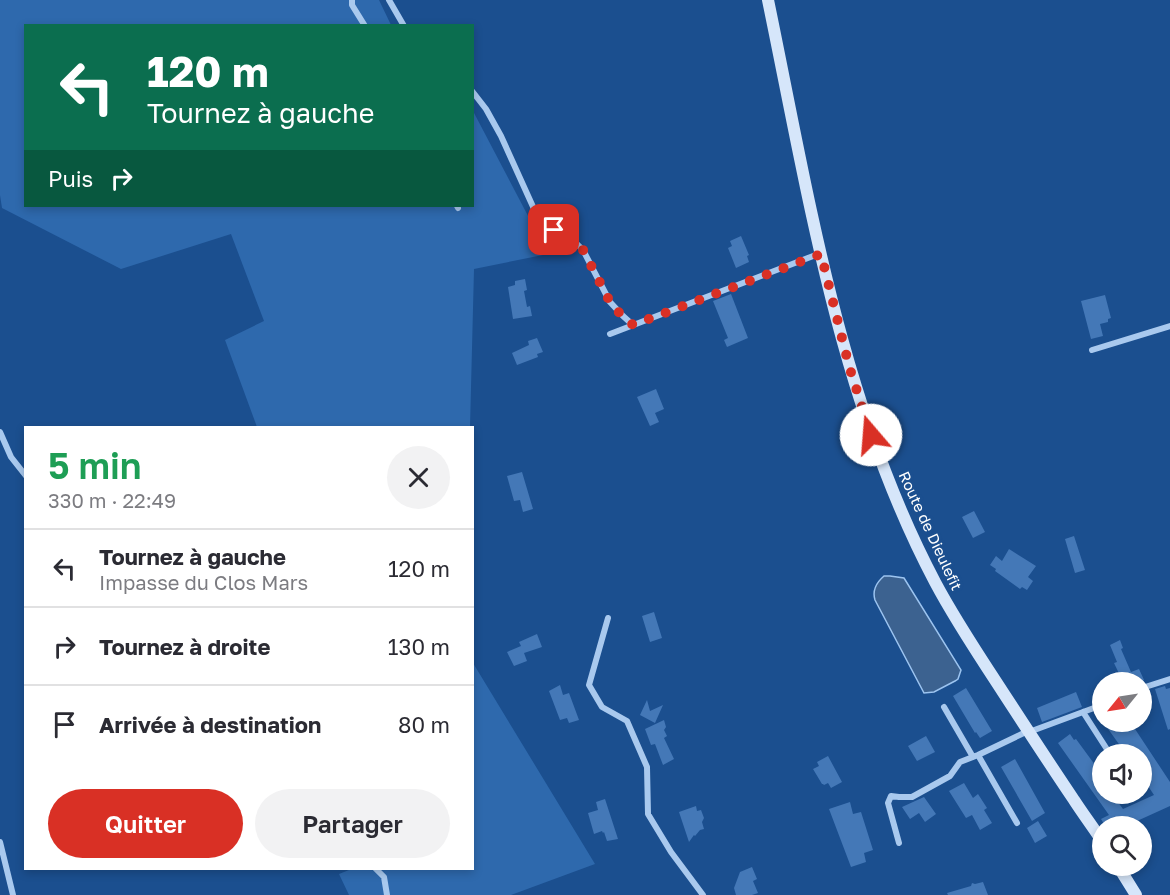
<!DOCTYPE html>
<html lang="fr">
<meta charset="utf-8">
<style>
body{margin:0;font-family:"Golos Text",sans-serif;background:#f2f2f3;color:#2b2b33;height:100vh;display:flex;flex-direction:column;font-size:22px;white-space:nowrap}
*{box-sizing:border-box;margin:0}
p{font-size:20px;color:#7c7c81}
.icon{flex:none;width:33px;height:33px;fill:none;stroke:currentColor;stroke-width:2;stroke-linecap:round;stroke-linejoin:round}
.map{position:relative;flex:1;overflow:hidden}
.details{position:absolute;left:24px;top:426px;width:450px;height:444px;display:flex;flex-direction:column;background:#fff;border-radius:0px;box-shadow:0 3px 9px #0003}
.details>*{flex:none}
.hud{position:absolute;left:24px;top:24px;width:450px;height:183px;border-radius:0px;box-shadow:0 3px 9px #0003;background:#0b6e4f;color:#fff;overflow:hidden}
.needle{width:39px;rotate:240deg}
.fabs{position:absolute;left:1092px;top:672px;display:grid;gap:12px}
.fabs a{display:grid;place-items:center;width:60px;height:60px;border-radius:50%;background:#fff;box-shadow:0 3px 9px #0003;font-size:30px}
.pin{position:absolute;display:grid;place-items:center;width:51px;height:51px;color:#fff;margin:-26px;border-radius:12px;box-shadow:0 3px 9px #0006}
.me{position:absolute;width:66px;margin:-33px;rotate:342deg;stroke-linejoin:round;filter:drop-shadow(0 0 4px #0008)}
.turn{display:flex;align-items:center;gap:21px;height:126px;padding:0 24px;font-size:27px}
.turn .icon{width:78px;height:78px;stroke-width:2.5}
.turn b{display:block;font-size:42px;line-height:51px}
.then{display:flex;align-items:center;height:57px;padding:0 24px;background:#0003;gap:12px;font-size:22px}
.round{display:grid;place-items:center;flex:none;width:63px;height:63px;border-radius:32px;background:#f2f2f3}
.head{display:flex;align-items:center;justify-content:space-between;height:102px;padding:0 24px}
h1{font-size:36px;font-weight:600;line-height:45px;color:#1e9e55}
.action{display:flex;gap:12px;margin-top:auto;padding:12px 24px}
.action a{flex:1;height:69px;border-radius:36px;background:#d93025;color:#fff;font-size:24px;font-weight:600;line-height:69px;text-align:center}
.action a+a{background:#f2f2f3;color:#2b2b33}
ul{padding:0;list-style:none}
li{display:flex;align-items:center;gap:18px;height:78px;padding:0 24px;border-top:2px solid #e1e1e2}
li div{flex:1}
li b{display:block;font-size:22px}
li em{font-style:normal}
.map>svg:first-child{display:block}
.green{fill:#2e69ad}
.water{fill:#3c6290;stroke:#9cc4f0;stroke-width:1.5}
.building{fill:#4478b7}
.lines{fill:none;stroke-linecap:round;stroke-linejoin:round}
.street{stroke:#a9c9ee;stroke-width:6}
.secondary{stroke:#d6e6fa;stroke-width:12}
.route{stroke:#d93025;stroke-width:10;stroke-dasharray:0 18}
.labels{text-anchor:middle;stroke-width:6;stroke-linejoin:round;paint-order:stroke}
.street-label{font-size:15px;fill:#fff;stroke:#1b4f8f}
</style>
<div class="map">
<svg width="1170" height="895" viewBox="0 0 1170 895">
<rect width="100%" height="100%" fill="#1b4f8f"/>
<path class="green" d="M0,0h379l12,25 -365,1v180h446l1,-95 75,143 -74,15 -4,158h-213l-32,-87 39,-19 -33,-87 -110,35 -119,-61 -2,-13z
M473,663l122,201 -84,31h-162l-10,-21 15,-6h118z"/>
<path class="water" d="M884,576h6l14,2 57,92 -3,9 -3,2 -21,11 -10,1 -49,-93c-3,-10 2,-18 9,-24z"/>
<path class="building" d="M741,236l8,19 -2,1 2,6 -13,6 -8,-20 4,-2 -2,-5z
M525,279l2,11 -3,1 3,16 3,-1 2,10 -19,3 -5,-32 7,-2v-4z
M731,294l17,44 -21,9 -3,-7 4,-2 -15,-37z
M1105,295l6,23 -3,1v3l-8,2 3,12 -12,3 -10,-38z
M537,338l6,14 -6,2 1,3 -21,8 -5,-12 17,-8 -1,-4z
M656,389l8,20 -9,4 4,9 -9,4 -13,-29z
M522,472l11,37 -10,3 -3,-12 -6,1 -7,-25z
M974,511l11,21 -12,6 -11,-21z
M1074,536l11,34 -10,3 -10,-34z
M1009,549l27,17 -8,11 5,4 -6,9 -5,-3 -2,2 -25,-18 1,-2 -6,-4 6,-9 6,5z
M654,612l8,26 -12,4 -8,-26z
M537,634l5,13 -18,6 3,8 -13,5 -7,-14 14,-6 -2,-4z
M1120,640l3,8 -2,1 10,23 8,-3 5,11 -7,2h-14l-9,-19 3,-1 -7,-17z
M560,685l3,10 6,-2 10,27 -10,3 -2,-5 -7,2 -11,-29z
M1165,686l1,3 4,-1v41l-2,1 -13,-41z
M966,688l26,43 -12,7 -4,-6 -1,1 -22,-37z
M1076,692l6,15 -40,15 -5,-14z
M647,700l3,11 13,-6 -8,18 -15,-8z
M664,720l2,7 -2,3 3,6 -3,2 10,21 -11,6 -8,-21 -4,1 -6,-16z
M1113,722h15l7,7 35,53v24l-44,20h-21l-4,-7 8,-4 -51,-72 12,-9 4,6 2,-1 22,30 4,-3v28h10l11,15 31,-14 -12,-18v-23h-16l-20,-28z
M926,736l9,16 -18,9 -9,-15z
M828,756l14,26 -11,6 -3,-5 -4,2 -1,-1h-1l-9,-15 6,-3 -2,-4z
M1015,759l30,54 -13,8 -31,-54z
M964,783l9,15 5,-4 9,14 -3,2 8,13 -12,7 -8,-15 -6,3 -17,-27z
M924,797l12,17 -11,8 -6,-9 -9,6 -8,-12z
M605,799l13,40 -11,2 -3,-9 -1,1 -1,-2 -8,3 -6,-21 10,-3 -2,-8z
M850,802l3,12 8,-2 12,38 -9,3 2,9 -15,5 -22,-58z
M696,806l1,5 4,-1 3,8 -2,4 2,7 -4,1 -5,6 -1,-1 -5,7 -10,-30z
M1038,821l9,15 -12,7 -8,-15z
M752,867l5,12 -4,2 5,12 -6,2h-16l-2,-7 6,-16z
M983,882l5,13h-40l-1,-2 24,-7 1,-3 3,1z"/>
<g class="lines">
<path class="street" d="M352,0v5l13,21
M389,0l15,26
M472,91l14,18 15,27 38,84 14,10 17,7 13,13 27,52 13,14 10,9
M457,206l1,2
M610,334l211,-81
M1092,350l78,-24
M0,432l11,25 15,19
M608,618l-19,67 13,22 25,14 20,46 1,47 23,38 32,43
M1142,688l28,-9
M944,707l29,50
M1083,712l27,42
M1029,732l73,-27
M978,755l39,68
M1136,794l1,2
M0,842l13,53
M899,843l-11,-40 3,-7 8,1h13l38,-21 10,-14 18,-7 50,-24
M375,868l9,9 3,18"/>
<path class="secondary" d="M768,0c41,198 72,402 167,582 18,34 39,66 60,98 26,40 52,80 79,120 9,14 19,27 28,41
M1118,866l18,29"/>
</g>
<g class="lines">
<path class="route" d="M554,230l16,7 13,13 27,52 12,14 11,9 188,-71 28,112 22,69"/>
</g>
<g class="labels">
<g class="street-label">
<text transform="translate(930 531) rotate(65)" y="5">Route de Dieulefit</text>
</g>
</g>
</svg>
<div class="fabs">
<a><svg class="needle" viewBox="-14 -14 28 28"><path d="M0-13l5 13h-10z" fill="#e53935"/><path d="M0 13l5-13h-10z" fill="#7c7c81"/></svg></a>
<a><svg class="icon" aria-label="sound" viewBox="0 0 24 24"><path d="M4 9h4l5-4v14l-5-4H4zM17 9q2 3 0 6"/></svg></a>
<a><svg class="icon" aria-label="search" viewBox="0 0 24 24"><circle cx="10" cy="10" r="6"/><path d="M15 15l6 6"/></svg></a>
</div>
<div class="pin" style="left:554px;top:230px;background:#d93025"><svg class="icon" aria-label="arrive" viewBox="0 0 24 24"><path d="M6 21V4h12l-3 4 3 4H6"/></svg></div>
<svg class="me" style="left:871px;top:435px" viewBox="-20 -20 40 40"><circle r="19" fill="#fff"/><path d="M0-13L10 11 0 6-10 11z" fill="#d93025"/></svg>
<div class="hud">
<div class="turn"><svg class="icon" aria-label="left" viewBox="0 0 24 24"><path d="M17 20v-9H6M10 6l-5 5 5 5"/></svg><div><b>120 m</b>Tournez à gauche</div></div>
<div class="then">Puis<svg class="icon" aria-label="right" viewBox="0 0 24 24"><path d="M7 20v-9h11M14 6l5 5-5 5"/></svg></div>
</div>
<section class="details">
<div class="head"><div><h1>5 min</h1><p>330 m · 22:49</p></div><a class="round"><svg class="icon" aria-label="close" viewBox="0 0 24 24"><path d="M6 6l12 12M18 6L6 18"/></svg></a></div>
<ul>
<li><svg class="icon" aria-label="left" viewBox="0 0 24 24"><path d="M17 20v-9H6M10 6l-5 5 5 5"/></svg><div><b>Tournez à gauche</b><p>Impasse du Clos Mars</p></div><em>120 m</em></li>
<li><svg class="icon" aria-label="right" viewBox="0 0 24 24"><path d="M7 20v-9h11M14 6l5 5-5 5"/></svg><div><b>Tournez à droite</b></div><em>130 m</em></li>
<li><svg class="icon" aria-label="arrive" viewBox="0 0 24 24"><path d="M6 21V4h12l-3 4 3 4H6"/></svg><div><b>Arrivée à destination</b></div><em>80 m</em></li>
</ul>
<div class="action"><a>Quitter</a><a>Partager</a></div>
</section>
</div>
